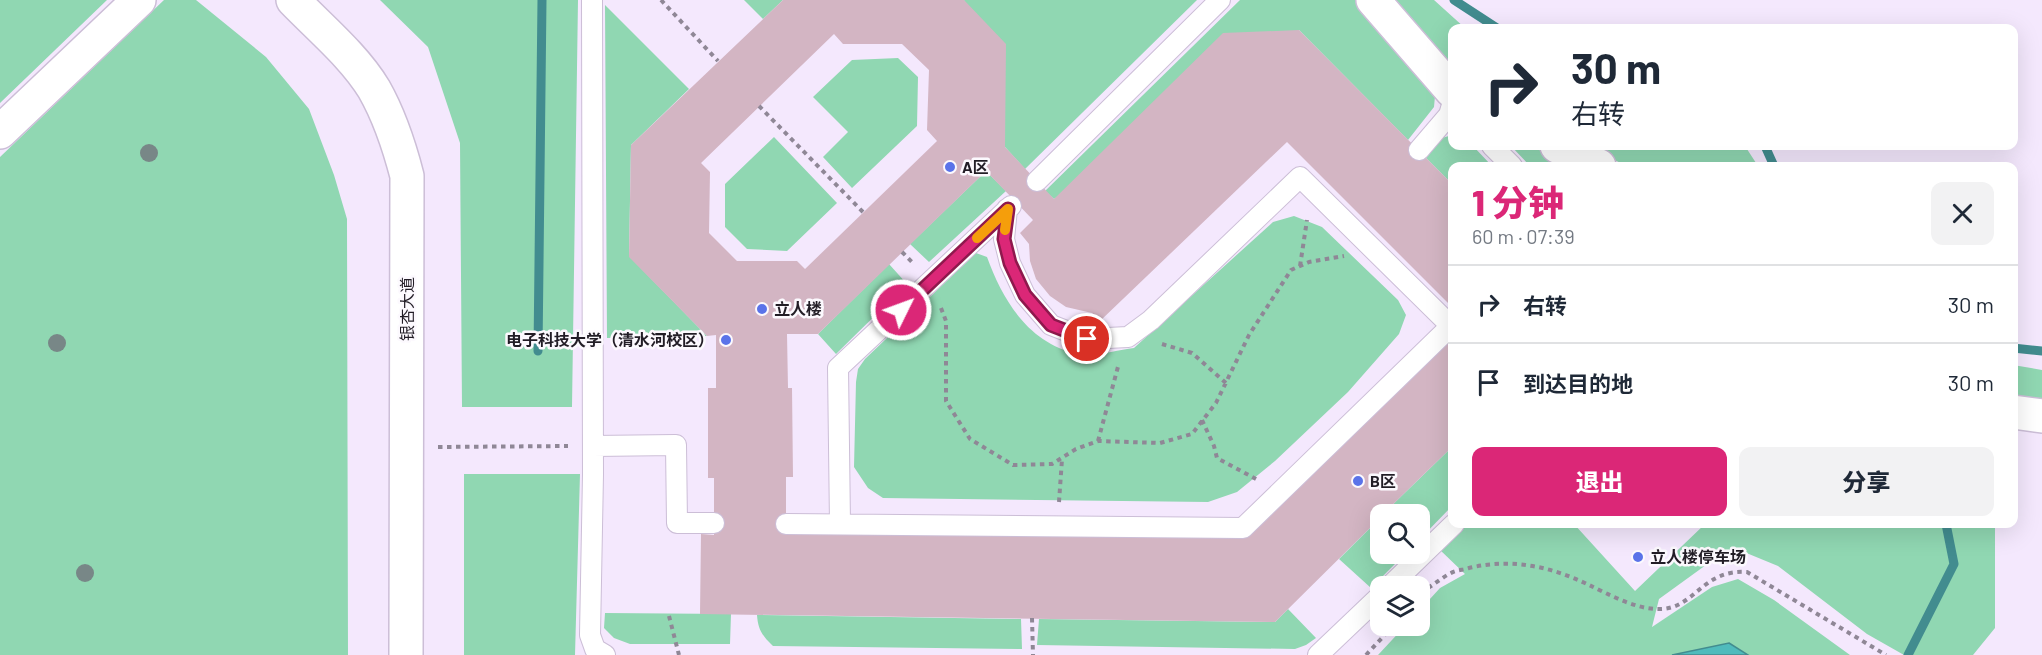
<!DOCTYPE html>
<html lang="zh">
<meta charset="utf-8">
<style>
body{margin:0;font-family:Barlow,"Noto Sans SC",sans-serif;background:#f2f2f3;color:#1f2937;height:100vh;display:flex;flex-direction:column;font-size:22px;white-space:nowrap}
*{box-sizing:border-box;margin:0}
p{font-size:20px;color:#747a83}
.icon{flex:none;width:33px;height:33px;fill:none;stroke:currentColor;stroke-width:2;stroke-linecap:round;stroke-linejoin:round}
.map{position:relative;flex:1;overflow:hidden}
.side{position:absolute;left:1448px;top:162px;width:570px;height:366px;display:flex;flex-direction:column;background:#fff;border-radius:12px;box-shadow:0 6px 24px #0002}
.side>*{flex:none}
.top-card{position:absolute;left:1448px;top:24px;width:570px;height:126px;border-radius:12px;box-shadow:0 6px 24px #0002;background:#fff;color:#1f2937;overflow:hidden}
.fabs{position:absolute;left:1370px;top:504px;display:grid;gap:12px}
.fabs a{display:grid;place-items:center;width:60px;height:60px;border-radius:12px;background:#fff;box-shadow:0 6px 24px #0002;font-size:30px}
.pin{position:absolute;display:grid;place-items:center;width:51px;height:51px;color:#fff;margin:-26px;border:3px solid #fff;border-radius:50%;box-shadow:0 2px 6px #0007}
.me{position:absolute;width:66px;margin:-33px;rotate:48deg;stroke-linejoin:round;filter:drop-shadow(0 0 4px #0008)}
.turn{display:flex;align-items:center;gap:21px;height:126px;padding:0 24px;font-size:27px}
.turn .icon{width:78px;height:78px;stroke-width:2.5}
.turn b{display:block;font-size:42px;line-height:51px}
.round{display:grid;place-items:center;flex:none;width:63px;height:63px;border-radius:12px;background:#f2f2f3}
.headline{display:flex;align-items:center;justify-content:space-between;height:102px;padding:0 24px}
h1{font-size:36px;font-weight:800;line-height:45px;color:#db2777}
.primary-button{display:flex;gap:12px;margin-top:auto;padding:12px 24px}
.primary-button a{flex:1;height:69px;border-radius:12px;background:#db2777;color:#fff;font-size:24px;font-weight:800;line-height:69px;text-align:center}
.primary-button a+a{background:#f2f2f3;color:#1f2937}
ul{padding:0;list-style:none}
li{display:flex;align-items:center;gap:18px;height:78px;padding:0 24px;border-top:2px solid #e0e1e3}
li div{flex:1}
li b{display:block;font-size:22px}
li em{font-style:normal}
.map>svg:first-child{display:block}
.green{fill:#90d7b2}
.water{fill:#50bbbc;stroke:#428c8f;stroke-width:1.5}
.lines{fill:none;stroke-linecap:round;stroke-linejoin:round}
.stream{stroke:#428c8f;stroke-width:9}
.building{fill:#d3b5c3;fill-rule:evenodd}
.lane-casing{stroke:#ccbed7;stroke-width:22}
.street-casing{stroke:#ccbed7;stroke-width:36}
.path{stroke:#8f8796;stroke-width:4;stroke-dasharray:4.5 4.5;stroke-linecap:butt}
.lane{stroke:#fff;stroke-width:20}
.street{stroke:#fff;stroke-width:33}
.tree{fill:#788787}
.route-casing{stroke:#8e194d;stroke-width:15}
.route{stroke:#db2777;stroke-width:10}
.slow{stroke:#f59e0b;stroke-width:10}
.poi-dot{fill:#5a73e9;stroke:#fcf9fe;stroke-width:2}
.labels{text-anchor:middle;stroke-width:5;stroke-linejoin:round;paint-order:stroke}
.poi-label{font-size:16px;font-weight:bold;fill:#221d26;stroke:#fcf9fe;text-anchor:start}
.street-label{font-size:16px;fill:#221d26;stroke:#fcf9fe}
</style>
<div class="map">
<svg width="2042" height="655" viewBox="0 0 2042 655">
<rect width="100%" height="100%" fill="#f4e8fd"/>
<path class="green" d="M0,0h107l-107,103z
M164,0h32l70,57 43,52 25,66 13,44 1,436h-348v-498z
M380,0h198l-6,407h-110l-2,-264 -32,-96z
M744,0h39l-20,19z
M964,0h233l-172,169 -20,-22z
M1240,0h116l79,96 -1,11 -26,33 -109,-110 -245,169 -9,-8z
M1382,0h52l31,28h-13v49z
M605,5l84,84 -58,56 -2,111 78,80 -100,2z
M898,58l20,19 -1,49 -65,62 -29,-31 25,-25 -35,-35 39,-37z
M1452,135v11h21l19,20h-40v18l-27,-27 17,-19z
M774,137l63,66 -50,48 -40,-2 -22,-22v-43z
M1511,146h19l47,20h-47z
M1585,146h160l13,20h-131z
M986,171l20,20 -77,71 -19,-18z
M1294,216l28,11 76,73 8,15 -7,19 -51,58 -73,69 -38,31 -29,10 -325,-4 -15,-10 -14,-21 2,-85 2,-13 7,-10 111,-106 11,4c16,44 42,87 92,97 16,3 38,-4 55,-6l139,-126z
M889,264l18,20 -71,70 -18,-20z
M2013,365l29,5v32l-29,-3z
M1452,447v59l-33,34v-26h-36z
M464,474h116l-5,181h-111z
M1380,518v36h25l-34,34 -32,-29z
M1465,524h109l61,67 70,-67h290v104l-22,27h-69l-37,-21 -89,-68 -34,-14 -27,5 -58,42 -7,28 60,-40 26,-8 36,21 76,55h-102l-19,-12 -57,12h-294l27,-29h14v-15l21,-23 25,-14 -27,-26z
M1288,609l28,29 -10,7 -11,4 -258,-4 2,-26 236,3z
M605,613l126,1 -1,30h-100l-16,-6 -10,-10z
M757,615l264,4 1,30 -249,-3c-11,-10 -15,-17 -16,-31z"/>
<path class="water" d="M1729,643l19,12h-76z"/>
<g class="lines">
<path class="stream" d="M1454,0l43,28
M1765,146l9,20
M2013,348l29,3
M538,351l4,-351
M1908,655l46,-91 -8,-40"/>
</g>
<path class="building" d="M783,0h181l42,44 -1,103 49,52 169,-166 76,-3 153,154v123l-165,-165 -187,179 -8,-8 -26,-6 -16,-11 -14,-17 -6,-18 -1,-17 -9,-11 13,-13 -47,-49 -168,163h-31l1,54h4l1,89h-7v57l456,3 210,-207v117l-69,67h-3v4l-105,104 -575,-8 1,-80 13,1v-57h-6v-90h8v-53l-9,1 -78,-79 2,-112zM834,34l9,10h59l27,26 -2,60 10,11 -132,128 -8,-8h-60l-28,-28 1,-61 -9,-9z"/>
<g class="lines">
<defs>
<path id="lane" d="M592,0l1,474 -3,161 5,14 10,6
M1492,146l20,20
M1419,150l30,-35 3,-10
M1037,181l183,-181
M593,446l83,-1 1,78h37
M786,524l457,4 208,-202 -151,-149 -149,143 -23,17 -41,2 -36,-14 -26,-30 -15,-32 -6,-24 3,-30
M840,524l-2,-156 173,-162
M1390,586l64,-62
M1318,655l62,-59"/>
<path id="street" d="M293,0c27,28 61,56 81,89 16,28 25,56 33,87l-1,479
M1373,0l79,91
M0,132l139,-132
M1557,146l42,20
M2013,412l29,4"/>
</defs>
<use href="#lane" class="lane-casing"/>
<use href="#street" class="street-casing"/>
<path class="path" d="M661,0l57,61
M759,106l104,106
M902,252l10,10
M1300,266l7,-46
M941,308l5,13v80l24,38 43,26 39,-1 24,-15 22,-8 62,2 32,-9 24,-31 33,-68 42,-65 18,-8 35,-6
M1162,344l30,9 34,30
M1202,420l12,26 3,12 39,21
M1098,441l21,-78
M438,447l130,-1
M1059,502l3,-43
M1428,588c8,-5 15,-11 23,-15 5,-3 12,-3 18,-5 42,-10 81,-2 120,17 19,9 46,24 69,24 37,1 43,-40 89,-37l139,83
M669,616l10,39
M1032,618l1,37
M1366,655l27,-29"/>
<use href="#lane" class="lane"/>
<use href="#street" class="street"/>
</g>
<g class="tree">
<circle cx="149" cy="153" r="9"/>
<circle cx="57" cy="343" r="9"/>
<circle cx="85" cy="573" r="9"/>
</g>
<g class="lines">
<defs>
<path id="route" d="M901,310l107,-101 -4,30 6,24 15,32 26,30 36,14"/>
</defs>
<use href="#route" class="route-casing"/>
<use href="#route" class="route"/>
<path class="slow" d="M977,238l31,-29 -3,21"/>
</g>
<g class="poi-dot">
<circle cx="950" cy="167" r="6"/>
<circle cx="762" cy="309" r="6"/>
<circle cx="726" cy="340" r="6"/>
<circle cx="1358" cy="481" r="6"/>
<circle cx="1638" cy="557" r="6"/>
</g>
<g class="labels">
<g class="poi-label">
<text x="962" y="173">A区</text>
<text x="774" y="315">立人楼</text>
<text x="714" y="346" text-anchor="end">电子科技大学（清水河校区）</text>
<text x="1370" y="487">B区</text>
<text x="1650" y="563">立人楼停车场</text>
</g>
<g class="street-label">
<text transform="translate(407 309) rotate(-90)" y="6">银杏大道</text>
</g>
</g>
</svg>
<div class="fabs">
<a><svg class="icon" aria-label="search" viewBox="0 0 24 24"><circle cx="10" cy="10" r="6"/><path d="M15 15l6 6"/></svg></a>
<a><svg class="icon" aria-label="layers" viewBox="0 0 24 24"><path d="M12 4l9 5-9 5-9-5zM3 14l9 5 9-5"/></svg></a>
</div>
<div class="pin" style="left:1087px;top:339px;background:#d93025"><svg class="icon" aria-label="arrive" viewBox="0 0 24 24"><path d="M6 21V4h12l-3 4 3 4H6"/></svg></div>
<svg class="me" style="left:901px;top:310px" viewBox="-20 -20 40 40"><circle r="17" fill="#db2777" stroke="#fff" stroke-width="3"/><path d="M0-11L8 9 0 5-8 9z" fill="#fff"/></svg>
<div class="top-card">
<div class="turn"><svg class="icon" aria-label="right" viewBox="0 0 24 24"><path d="M7 20v-9h11M14 6l5 5-5 5"/></svg><div><b>30 m</b>右转</div></div>
</div>
<section class="side">
<div class="headline"><div><h1>1 分钟</h1><p>60 m · 07:39</p></div><a class="round"><svg class="icon" aria-label="close" viewBox="0 0 24 24"><path d="M6 6l12 12M18 6L6 18"/></svg></a></div>
<ul>
<li><svg class="icon" aria-label="right" viewBox="0 0 24 24"><path d="M7 20v-9h11M14 6l5 5-5 5"/></svg><div><b>右转</b></div><em>30 m</em></li>
<li><svg class="icon" aria-label="arrive" viewBox="0 0 24 24"><path d="M6 21V4h12l-3 4 3 4H6"/></svg><div><b>到达目的地</b></div><em>30 m</em></li>
</ul>
<div class="primary-button"><a>退出</a><a>分享</a></div>
</section>
</div>
